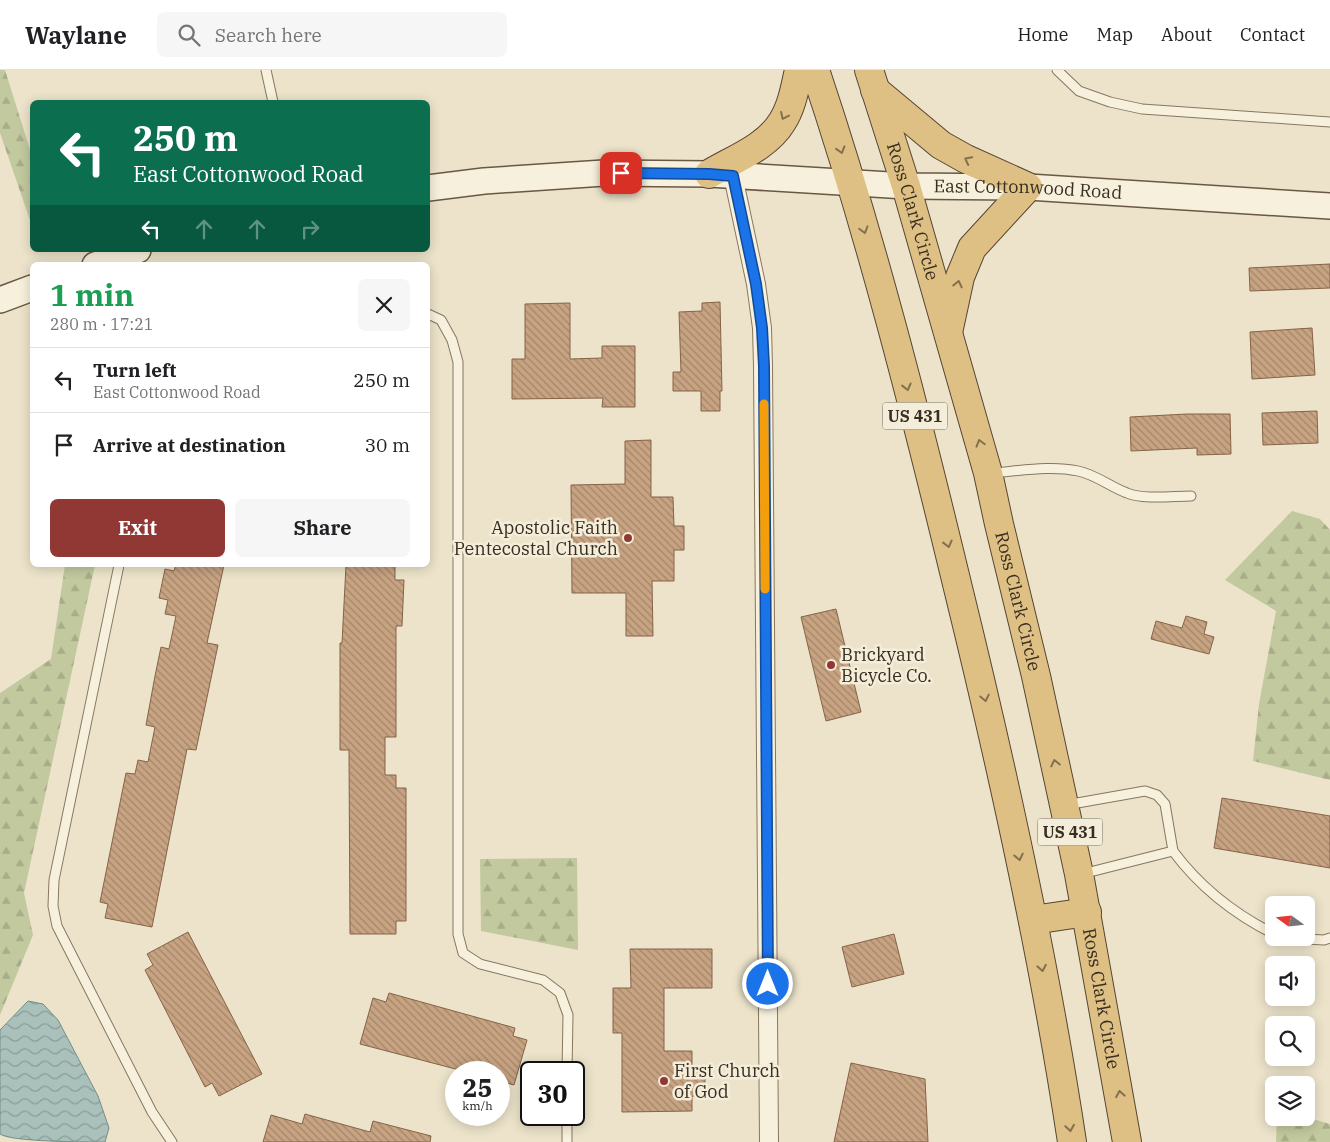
<!DOCTYPE html>
<meta charset="utf-8">
<style>
body{margin:0;font-family:"IBM Plex Serif",serif;background:#f6f6f6;color:#202124;height:100vh;display:flex;flex-direction:column;font-size:19px;white-space:nowrap}
*{box-sizing:border-box;margin:0}
p{font-size:16px;color:#757577}
.icon{flex:none;width:28px;height:28px;fill:none;stroke:currentColor;stroke-width:2;stroke-linecap:round;stroke-linejoin:round}
.map{position:relative;flex:1;overflow:hidden}
.sheet{position:absolute;left:30px;top:192px;width:400px;height:305px;display:flex;flex-direction:column;background:#fff;border-radius:8px;box-shadow:0 2px 12px #0003}
.sheet>*{flex:none}
.top-card{position:absolute;left:30px;top:30px;width:400px;height:152px;border-radius:8px;box-shadow:0 2px 12px #0003;background:#0b6e4f;color:#fff;overflow:hidden}
.needle{width:32px;rotate:285deg}
.fabs{position:absolute;left:1265px;top:826px;display:grid;gap:10px}
.fabs a{display:grid;place-items:center;width:50px;height:50px;border-radius:8px;background:#fff;box-shadow:0 2px 12px #0003;font-size:25px}
.speed{position:absolute;left:445px;top:991px;display:flex;gap:10px;font-size:25px;font-weight:700;text-align:center}
.speed>*{display:grid;place-content:center;width:65px;height:65px;border-radius:50%;background:#fff;box-shadow:0 2px 12px #0003;line-height:1}
.speed small{font-size:12px;font-weight:400}
.speed .limit{border:2px solid #111;border-radius:8px;background:#fff;color:#111}
.pin{position:absolute;display:grid;place-items:center;width:42px;height:42px;color:#fff;margin:-21px;border-radius:10px;box-shadow:0 2px 8px #0006}
.me{position:absolute;width:55px;margin:-28px;rotate:0deg;stroke-linejoin:round;filter:drop-shadow(0 0 4px #0008)}
.turn{display:flex;align-items:center;gap:18px;height:105px;padding:0 20px;font-size:22px}
.turn .icon{width:65px;height:65px;stroke-width:2.5}
.turn b{display:block;font-size:35px;line-height:42px}
.lanes{display:flex;align-items:center;height:48px;padding:0 20px;background:#0003;justify-content:center;gap:25px;direction:ltr}
.lanes .off{opacity:.35}
.round{display:grid;place-items:center;flex:none;width:52px;height:52px;border-radius:8px;background:#f6f6f6}
.headline{display:flex;align-items:center;justify-content:space-between;height:85px;padding:0 20px}
h1{font-size:30px;font-weight:700;line-height:38px;color:#1e9e55}
.primary-button{display:flex;gap:10px;margin-top:auto;padding:10px 20px}
.primary-button a{flex:1;height:58px;border-radius:8px;background:#923834;color:#fff;font-size:20px;font-weight:700;line-height:58px;text-align:center}
.primary-button a+a{background:#f6f6f6;color:#202124}
ul{padding:0;list-style:none}
li{display:flex;align-items:center;gap:15px;height:65px;padding:0 20px;border-top:1px solid #e0e0e0}
li div{flex:1}
li b{display:block;font-size:19px}
li em{font-style:normal}
header{display:flex;align-items:center;gap:30px;box-sizing:border-box;height:70px;padding:0 25px;background:#fff;border-bottom:1px solid #e0e0e0}
header strong{font-size:24px}
nav{display:flex;gap:28px;margin-inline-start:auto;font-size:18px}
.search{width:350px;height:45px;background:#f6f6f6;display:flex;align-items:center;gap:12px;box-sizing:border-box;padding:0 18px;border-radius:8px;color:#757577;font-size:19px}
.map>svg:first-child{display:block}
.forest{fill:url(#forest-firs)}
.water{fill:url(#water-waves);stroke:#718f89}
.building{fill:url(#building-back-hatch);stroke:#856347}
.lines{fill:none;stroke-linecap:round;stroke-linejoin:round}
.service-casing{stroke:#87775f;stroke-width:11}
.minor-casing{stroke:#87775f;stroke-width:20}
.secondary-casing{stroke:#695842;stroke-width:28}
.trunk-casing{stroke:#564533;stroke-width:30}
.service{stroke:#f7f0dc;stroke-width:9}
.minor{stroke:#f7f0dc;stroke-width:18}
.secondary{stroke:#f7f0dc;stroke-width:25}
.trunk{stroke:#dfc084;stroke-width:28}
.oneway{stroke:#84704e}
.route-casing{stroke:#114b97;stroke-width:12}
.route{stroke:#1a73e8;stroke-width:9}
.slow{stroke:#f59e0b;stroke-width:9}
.poi-dot{fill:#923834;stroke:#f4edd9;stroke-width:2}
.labels{text-anchor:middle;stroke-width:5;stroke-linejoin:round;paint-order:stroke}
.shield{fill:#f4edd9;stroke:#716759;stroke-width:1}
.shield-label{font-size:16px;font-weight:bold;fill:#392e22}
.street-label{font-size:18px;fill:#392e22;stroke:#f4edd9}
.poi-label{font-size:18px;fill:#392e22;stroke:#f4edd9;text-anchor:start}
</style>
<header>
<strong>Waylane</strong>
<div class="search"><svg class="icon" aria-label="search" viewBox="0 0 24 24"><circle cx="10" cy="10" r="6"/><path d="M15 15l6 6"/></svg>Search here</div>
<nav><a>Home</a><a>Map</a><a>About</a><a>Contact</a></nav>
</header>
<div class="map">
<svg width="1330" height="1072" viewBox="0 0 1330 1072">
<defs>
<pattern id="forest-firs" width="22" height="20" patternUnits="userSpaceOnUse" patternTransform="scale(1.25)"><rect width="22" height="20" fill="#c2c99e"/><path d="M5 1l3.5 6h-7zM16 11l3.5 6h-7z" fill="#a7ad88"/></pattern>
<pattern id="water-waves" width="16" height="10" patternUnits="userSpaceOnUse" patternTransform="scale(1.25)"><rect width="16" height="10" fill="#aac0bb"/><path d="M0 5q4-4 8 0t8 0" fill="none" stroke="#8b9c98"/></pattern>
<pattern id="building-back-hatch" width="6" height="6" patternUnits="userSpaceOnUse" patternTransform="scale(1.25)"><rect width="6" height="6" fill="#c7a382"/><path d="M-1 5l2 2M0 0l6 6M5-1l2 2" fill="none" stroke="#a3856a"/></pattern>
</defs>
<rect width="100%" height="100%" fill="#ece3ca"/>
<path class="forest" d="M0,0h5l27,86v70l-32,-93z
M1292,441l28,8 10,11v250l-77,-19 6,-57 17,-93 -51,-31z
M65,495h30l-71,328 9,42 -33,80v-322l51,-34z
M577,788l1,92 -97,-19 -1,-72z
M1306,1047l24,7v18h-54l1,-24z"/>
<path class="water" d="M28,931l15,3 15,16 40,76 11,32 -4,14c-20,0 -93,0 -105,-8v-104z"/>
<path class="building" d="M1330,194v24l-80,3 -1,-23z
M720,232l2,89h-2v20h-19v-20h-28v-19h8l-2,-60 23,-1v-8z
M570,233v56l32,-1v-12h33v61h-33l1,-9 -91,1v-40h13v-55z
M1312,258l3,47 -63,4 -2,-47z
M1317,341l1,32 -55,2 -1,-32z
M1187,344h43l1,40 -34,1v-7l-66,3 -1,-34z
M651,370v57h22l1,29h10v24h-10v31h-22l1,55h-27v-43h-54l-1,-108 54,-1v-43z
M176,495h48l-17,78 11,2 -22,105 -9,-1 -35,178 -47,-9 3,-14 -8,-2 26,-129 9,1 3,-14 10,2 7,-35 -9,-2 9,-49 6,-29 8,2 7,-33 -11,-2 3,-14 -9,-2 6,-29 9,2z
M346,495h49v15h9l-2,46h-6v111h-11v38h11v13h10v133h-10v13h-46l-1,-184h-9v-107h2z
M836,539l25,103 -35,9 -25,-104z
M1186,546l21,6 -3,12 10,3 -5,17 -58,-15 5,-18 26,7z
M1222,728l108,18v52l-116,-20z
M188,862l74,142 -43,22 -7,-13 -7,4 -60,-117 8,-5 -6,-11z
M894,864l10,40 -52,13 -10,-40z
M630,879h82v39h-48v63h28v16h13v29h-13v15l-70,1v-79h-9v-45h18z
M389,923l126,35 -2,8 14,4 -13,45 -15,-4v-9h-32l-107,-28 13,-46 13,4z
M851,993l74,16 3,63h-94z
M305,1044l65,18 3,-11 58,15 -1,6h-167l8,-27 31,9z"/>
<g class="lines">
<defs>
<path id="service" d="M266,0l7,32
M1057,0l22,21 31,11 32,7 188,13
M428,244l13,6 11,20 6,22v572l5,19 17,11 63,16 17,13 8,22 -1,57
M991,403c28,-2 60,-8 87,-2 19,4 32,16 49,22 17,7 46,3 64,3
M119,495l-65,315 -1,26 4,20 95,186 20,30
M1066,735l79,-14 12,4 8,9 8,47 -91,23
M1173,781c26,35 61,63 101,83
M1288,868l36,2 6,-2
M567,1072v-27"/>
<path id="minor" d="M733,106l23,108 6,44 1,38 6,776"/>
<g id="secondary">
<path id="s1" d="M428,118l56,-7 120,-8 105,1 197,12 122,1 302,19"/>
<path d="M95,195l43,-15"/>
<path d="M0,230l32,-12"/>
</g>
<g id="trunk">
<path d="M815,0c57,170 101,344 143,518 45,183 86,368 114,554"/>
<path id="s2" d="M869,0l37,116 82,287 11,51 37,152 43,198 48,268"/>
<path d="M875,20l66,55 25,14 62,28 -56,61 -12,29 -11,51"/>
<path d="M709,104c25,-15 58,-27 73,-52 10,-15 13,-35 17,-52"/>
<path d="M1033,850l54,-8"/>
</g>
</defs>
<use href="#service" class="service-casing"/>
<use href="#minor" class="minor-casing"/>
<use href="#secondary" class="secondary-casing"/>
<use href="#trunk" class="trunk-casing"/>
<use href="#service" class="service"/>
<use href="#minor" class="minor"/>
<use href="#secondary" class="secondary"/>
<use href="#trunk" class="trunk"/>
</g>
<defs><path id="oneway-chevron" d="M-2-3.5L2.5 0L-2 3.5" fill="none" stroke-width="1.6" stroke-linecap="round" stroke-linejoin="round" transform="scale(1.25)"/></defs>
<g class="oneway">
<use href="#oneway-chevron" transform="translate(784 46) rotate(115)"/>
<use href="#oneway-chevron" transform="translate(841 80) rotate(73)"/>
<use href="#oneway-chevron" transform="translate(968 90) rotate(-153)"/>
<use href="#oneway-chevron" transform="translate(864 160) rotate(74)"/>
<use href="#oneway-chevron" transform="translate(958 214) rotate(-77)"/>
<use href="#oneway-chevron" transform="translate(907 317) rotate(76)"/>
<use href="#oneway-chevron" transform="translate(980 373) rotate(-106)"/>
<use href="#oneway-chevron" transform="translate(948 474) rotate(76)"/>
<use href="#oneway-chevron" transform="translate(985 628) rotate(78)"/>
<use href="#oneway-chevron" transform="translate(1055 693) rotate(-102)"/>
<use href="#oneway-chevron" transform="translate(1019 787) rotate(78)"/>
<use href="#oneway-chevron" transform="translate(1042 898) rotate(80)"/>
<use href="#oneway-chevron" transform="translate(1120 1024) rotate(-100)"/>
<use href="#oneway-chevron" transform="translate(1070 1058) rotate(81)"/>
</g>
<g class="lines">
<defs>
<path id="route" d="M621,103l88,1 24,2 23,108 6,44 2,38 4,618"/>
</defs>
<use href="#route" class="route-casing"/>
<use href="#route" class="route"/>
<path class="slow" d="M764,334l1,185"/>
</g>
<g class="poi-dot">
<circle cx="628" cy="468" r="5"/>
<circle cx="831" cy="595" r="5"/>
<circle cx="664" cy="1011" r="5"/>
</g>
<g class="labels">
<g class="shield">
<rect x="882.5" y="332.5" width="65" height="27" rx="4"/>
<rect x="1037.5" y="748.5" width="65" height="27" rx="4"/>
</g>
<g class="shield-label">
<text x="915" y="352">US 431</text>
<text x="1070" y="768">US 431</text>
</g>
<g class="street-label">
<text dy="6" stroke="none"><textPath href="#s1" startOffset="601">East Cottonwood Road</textPath></text>
<text dy="6" stroke="none"><textPath href="#s2" startOffset="148">Ross Clark Circle</textPath></text>
<text dy="6" stroke="none"><textPath href="#s2" startOffset="552">Ross Clark Circle</textPath></text>
<text dy="6" stroke="none"><textPath href="#s2" startOffset="958">Ross Clark Circle</textPath></text>
</g>
<g class="poi-label">
<text x="618" y="464" text-anchor="end">Apostolic Faith<tspan x="618" dy="21">Pentecostal Church</tspan></text>
<text x="841" y="591">Brickyard<tspan x="841" dy="21">Bicycle Co.</tspan></text>
<text x="674" y="1007">First Church<tspan x="674" dy="21">of God</tspan></text>
</g>
</g>
</svg>
<div class="fabs">
<a><svg class="needle" viewBox="-14 -14 28 28"><path d="M0-13l5 13h-10z" fill="#e53935"/><path d="M0 13l5-13h-10z" fill="#757577"/></svg></a>
<a><svg class="icon" aria-label="sound" viewBox="0 0 24 24"><path d="M4 9h4l5-4v14l-5-4H4zM17 9q2 3 0 6"/></svg></a>
<a><svg class="icon" aria-label="search" viewBox="0 0 24 24"><circle cx="10" cy="10" r="6"/><path d="M15 15l6 6"/></svg></a>
<a><svg class="icon" aria-label="layers" viewBox="0 0 24 24"><path d="M12 4l9 5-9 5-9-5zM3 14l9 5 9-5"/></svg></a>
</div>
<div class="speed"><div>25<small>km/h</small></div><div class="limit">30</div></div>
<div class="pin" style="left:621px;top:103px;background:#d93025"><svg class="icon" aria-label="arrive" viewBox="0 0 24 24"><path d="M6 21V4h12l-3 4 3 4H6"/></svg></div>
<svg class="me" style="left:768px;top:914px" viewBox="-20 -20 40 40"><circle r="17" fill="#1a73e8" stroke="#fff" stroke-width="3"/><path d="M0-11L8 9 0 5-8 9z" fill="#fff"/></svg>
<div class="top-card">
<div class="turn"><svg class="icon" aria-label="left" viewBox="0 0 24 24"><path d="M17 20v-9H6M10 6l-5 5 5 5"/></svg><div><b>250 m</b>East Cottonwood Road</div></div>
<div class="lanes"><svg class="icon" aria-label="left" viewBox="0 0 24 24"><path d="M17 20v-9H6M10 6l-5 5 5 5"/></svg><svg class="icon off" aria-label="ahead" viewBox="0 0 24 24"><path d="M12 20V5M6 11l6-6 6 6"/></svg><svg class="icon off" aria-label="ahead" viewBox="0 0 24 24"><path d="M12 20V5M6 11l6-6 6 6"/></svg><svg class="icon off" aria-label="right" viewBox="0 0 24 24"><path d="M7 20v-9h11M14 6l5 5-5 5"/></svg></div>
</div>
<section class="sheet">
<div class="headline"><div><h1>1 min</h1><p>280 m · 17:21</p></div><a class="round"><svg class="icon" aria-label="close" viewBox="0 0 24 24"><path d="M6 6l12 12M18 6L6 18"/></svg></a></div>
<ul>
<li><svg class="icon" aria-label="left" viewBox="0 0 24 24"><path d="M17 20v-9H6M10 6l-5 5 5 5"/></svg><div><b>Turn left</b><p>East Cottonwood Road</p></div><em>250 m</em></li>
<li><svg class="icon" aria-label="arrive" viewBox="0 0 24 24"><path d="M6 21V4h12l-3 4 3 4H6"/></svg><div><b>Arrive at destination</b></div><em>30 m</em></li>
</ul>
<div class="primary-button"><a>Exit</a><a>Share</a></div>
</section>
</div>
